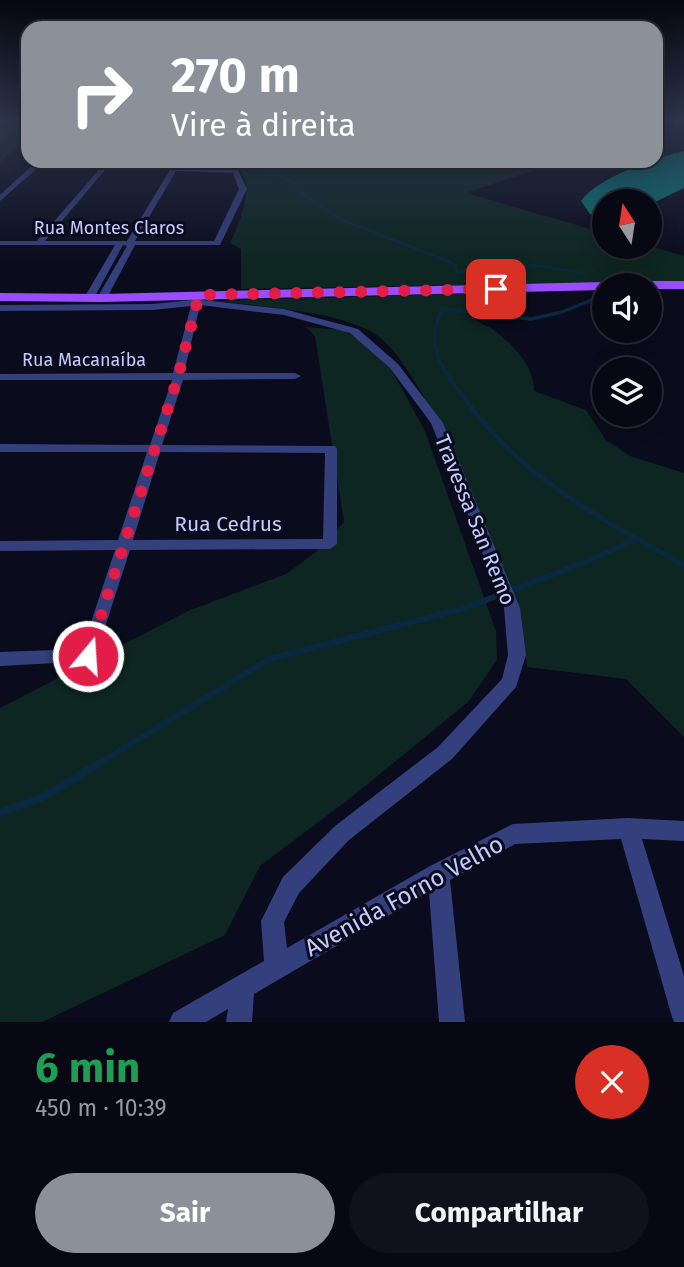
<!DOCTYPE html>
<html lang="pt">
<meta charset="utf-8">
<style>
body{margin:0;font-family:"Fira Sans",sans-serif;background:#11111e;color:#f1f3f6;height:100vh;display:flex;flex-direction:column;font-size:26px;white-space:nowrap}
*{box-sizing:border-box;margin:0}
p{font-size:23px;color:#989aa0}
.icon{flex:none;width:38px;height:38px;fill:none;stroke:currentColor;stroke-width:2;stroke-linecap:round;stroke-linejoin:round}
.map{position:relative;height:1022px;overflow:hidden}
.drawer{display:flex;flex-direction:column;background:#080815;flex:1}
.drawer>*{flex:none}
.hud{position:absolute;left:21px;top:21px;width:642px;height:147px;border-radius:21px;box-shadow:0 4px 18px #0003,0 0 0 2px #292934;background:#8c9099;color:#fff;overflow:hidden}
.needle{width:46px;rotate:348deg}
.fabs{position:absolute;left:592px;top:189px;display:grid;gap:14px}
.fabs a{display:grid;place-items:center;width:70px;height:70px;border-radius:50%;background:#080815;box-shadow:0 4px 18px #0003,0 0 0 2px #292934;font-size:35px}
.pin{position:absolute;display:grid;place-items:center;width:60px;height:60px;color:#fff;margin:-30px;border-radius:14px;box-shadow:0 4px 10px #0006}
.me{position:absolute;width:77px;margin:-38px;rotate:18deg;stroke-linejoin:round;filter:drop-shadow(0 0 5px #0008)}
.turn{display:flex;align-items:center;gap:24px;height:147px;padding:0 35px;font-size:32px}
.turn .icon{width:91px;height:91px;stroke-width:2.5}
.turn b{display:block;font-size:49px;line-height:60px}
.round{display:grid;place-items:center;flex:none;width:74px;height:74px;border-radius:37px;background:#11111e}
.head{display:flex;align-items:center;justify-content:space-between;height:119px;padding:0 35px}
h1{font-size:42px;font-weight:700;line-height:52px;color:#1e9e55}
.button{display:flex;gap:14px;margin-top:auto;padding:14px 35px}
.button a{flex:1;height:80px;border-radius:42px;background:#8c9099;color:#fff;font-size:28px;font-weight:700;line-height:80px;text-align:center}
.button a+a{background:#11111e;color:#f1f3f6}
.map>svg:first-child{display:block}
.green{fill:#0d2621}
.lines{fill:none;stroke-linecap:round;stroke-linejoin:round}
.stream-far4{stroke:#0a2941;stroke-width:2.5}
.stream-far3{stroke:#0a2941;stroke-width:3.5}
.stream-far2{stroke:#0a2941;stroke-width:5}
.stream-far1{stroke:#0a2941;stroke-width:6}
.stream{stroke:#0a2941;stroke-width:8}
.runway{fill:#057e7c;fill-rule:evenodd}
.minor{fill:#343f7d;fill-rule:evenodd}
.primary{fill:#9b4cff;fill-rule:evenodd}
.route{stroke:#e11d48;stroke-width:12;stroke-dasharray:0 21.6}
.labels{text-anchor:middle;stroke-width:6;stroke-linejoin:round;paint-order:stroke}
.far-street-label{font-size:18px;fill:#c5caff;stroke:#0a0b1c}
.street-label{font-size:21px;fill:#c5caff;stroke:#0a0b1c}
.near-street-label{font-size:24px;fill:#c5caff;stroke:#0a0b1c}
</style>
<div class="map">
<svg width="684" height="1022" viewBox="0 0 684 1022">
<rect width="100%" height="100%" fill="#0a0b1c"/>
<path class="green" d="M0,121h28v17l-28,24z
M202,161h359l-95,32 138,40v14l45,-1 35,10v25l-443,8v-40l-11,-6c8,-17 30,-65 4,-76 -9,-4 -22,-4 -32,-6z
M495,293l2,6 -23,9 -2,9c7,7 16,8 23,14 18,14 40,36 39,60l52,19 20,30 24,16 54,17v264l-58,-58 -99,-12 -3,-26 -100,-244c-12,-20 -24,-41 -41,-57 -30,-29 -127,-34 -169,-39z
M306,327l37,3 24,13 24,26 34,62 71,200 1,29 -29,42 -115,94 -93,70 -35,69 -183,87h-42v-314l188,-97 98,-37 30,-22 28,-30 -29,-186z"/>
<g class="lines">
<path class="stream-far4" d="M261,161l10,12 21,9 9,11 39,26 110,43 6,4v6l79,-7 47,8"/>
<path class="stream-far3" d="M473,410c-24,-33 -52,-60 -31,-101l89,10 31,-7 32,-13"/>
<path class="stream-far2" d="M472,408c54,72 135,115 212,157
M576,566l61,-27"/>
<path class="stream-far1" d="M95,766l174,-107 196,-51 115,-44"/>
<path class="stream" d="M0,813l47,-18 51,-31"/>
<path class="runway" d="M684,151v37l-35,17v-4h-45v16l-14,-3 -9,-13c17,-24 75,-43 103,-50z"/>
<path class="minor" d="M37,161h145l-3,6 59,3 9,19 -27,56h-85l-28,53 -8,2 -2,-2 30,-52 -4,-1 -29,53 -5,3 -5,-3 31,-53h-115v-4h37l67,-77h-62l-42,37v-6zM110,164l63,1 -46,76h-82zM176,171l57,2 6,16 -25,52h-79z
M198,293l5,3 -1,4 82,9 74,20 40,35 45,59 77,185 6,47 -10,32 -64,72 -103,81 -50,53 -15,29 3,26 143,-82 83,-42 115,-6 56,3v20l-42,-2 42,137v46h-10l-2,-5 -51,-178 -106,5 -65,36 15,142h-26l-10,-130 -175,102 -2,28h-26l2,-13 -22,13h-37l4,-9 91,-52 -3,-40 22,-44 52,-51 103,-79 64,-68 6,-24 -4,-47 -73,-185 -41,-55 -40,-35 -66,-18 -84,-10 -16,68h111l6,3 -6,3 -112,1 -21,65 173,1 2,3v95l-7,5 -200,1 -36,111 -94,5v-14l82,-3 33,-99 -115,1v-10l118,-1 29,-88h-147v-8l150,1 22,-65h-172v-6l173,-1 18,-67 -38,4 -153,1v-6l153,-1 39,-4 3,-6zM160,452l165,1 -2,86 -190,1z"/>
<path class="primary" d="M649,281h35v8h-35v-4h-6z
M604,282l6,3h-6v5l-502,12 -102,-1v-8l102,1z"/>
</g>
<linearGradient id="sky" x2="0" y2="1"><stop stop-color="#06060f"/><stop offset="0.46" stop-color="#2d344b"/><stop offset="1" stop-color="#2d344b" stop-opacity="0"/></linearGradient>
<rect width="684" height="264" fill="url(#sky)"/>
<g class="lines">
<path class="route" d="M88,656l90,-279 21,-82 297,-6"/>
</g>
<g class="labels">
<g class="far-street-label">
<text x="109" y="234">Rua Montes Claros</text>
<text x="84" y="366">Rua Macanaíba</text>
</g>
<g class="street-label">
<text transform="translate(475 520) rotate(68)" y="7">Travessa San Remo</text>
<text x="228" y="531">Rua Cedrus</text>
</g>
<g class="near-street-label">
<text transform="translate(404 896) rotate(-29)" y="8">Avenida Forno Velho</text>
</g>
</g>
</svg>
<div class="fabs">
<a><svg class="needle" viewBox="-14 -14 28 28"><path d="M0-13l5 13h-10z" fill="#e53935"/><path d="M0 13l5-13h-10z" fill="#989aa0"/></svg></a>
<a><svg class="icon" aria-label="sound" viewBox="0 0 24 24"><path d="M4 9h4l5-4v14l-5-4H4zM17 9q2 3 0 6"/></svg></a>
<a><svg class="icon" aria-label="layers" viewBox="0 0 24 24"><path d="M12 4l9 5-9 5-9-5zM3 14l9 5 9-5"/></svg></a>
</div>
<div class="pin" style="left:496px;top:289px;background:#d93025"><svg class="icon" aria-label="arrive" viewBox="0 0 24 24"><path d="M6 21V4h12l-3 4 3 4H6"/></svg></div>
<svg class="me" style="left:88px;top:656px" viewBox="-20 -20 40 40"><circle r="17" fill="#e11d48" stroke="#fff" stroke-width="3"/><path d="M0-11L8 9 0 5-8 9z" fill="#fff"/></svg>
<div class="hud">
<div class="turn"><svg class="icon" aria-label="right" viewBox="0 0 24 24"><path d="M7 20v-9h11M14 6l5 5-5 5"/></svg><div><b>270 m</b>Vire à direita</div></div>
</div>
</div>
<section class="drawer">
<div class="head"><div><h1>6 min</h1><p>450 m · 10:39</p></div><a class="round" style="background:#d93025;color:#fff"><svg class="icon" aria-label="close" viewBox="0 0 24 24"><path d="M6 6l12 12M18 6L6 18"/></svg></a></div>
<div class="button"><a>Sair</a><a>Compartilhar</a></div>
</section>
